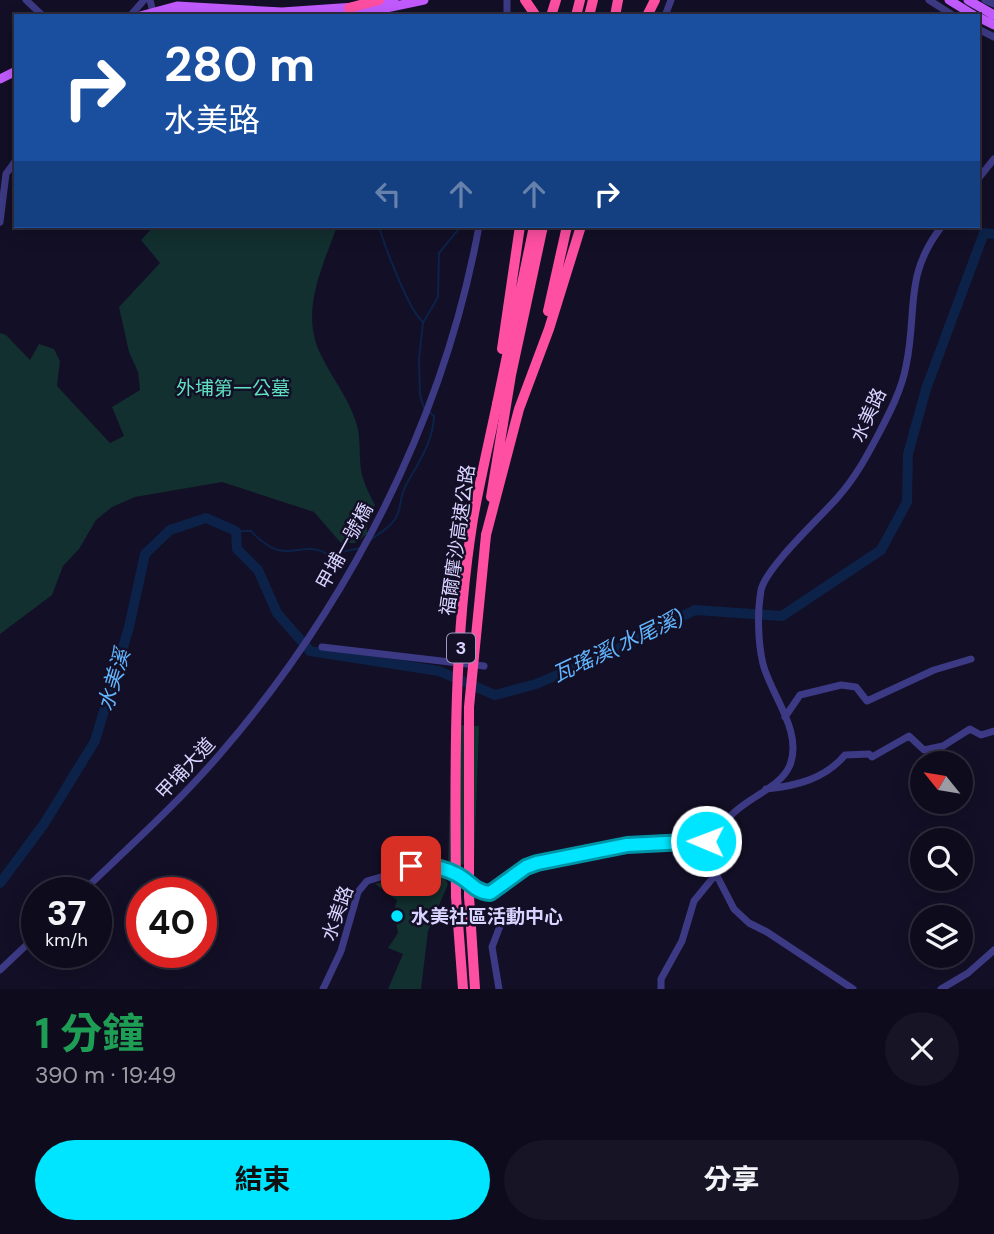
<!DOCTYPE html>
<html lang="zh-TW">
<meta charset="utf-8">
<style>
body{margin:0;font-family:"DM Sans","Noto Sans TC",sans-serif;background:#171425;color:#f1f3f6;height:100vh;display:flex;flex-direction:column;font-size:26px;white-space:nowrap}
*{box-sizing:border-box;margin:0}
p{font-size:23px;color:#9b9ba3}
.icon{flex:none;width:38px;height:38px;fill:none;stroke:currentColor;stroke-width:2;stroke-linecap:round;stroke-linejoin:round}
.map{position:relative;height:989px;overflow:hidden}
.panel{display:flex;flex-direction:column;background:#0e0b1c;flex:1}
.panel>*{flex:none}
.hud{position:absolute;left:14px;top:14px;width:966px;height:214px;border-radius:0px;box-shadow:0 4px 18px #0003,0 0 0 2px #2e2b3b;background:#1a4fa0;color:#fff;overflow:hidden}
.needle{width:46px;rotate:300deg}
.tools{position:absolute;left:910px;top:751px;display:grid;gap:14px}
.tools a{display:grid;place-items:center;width:63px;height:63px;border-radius:50%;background:#0e0b1c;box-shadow:0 4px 18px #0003,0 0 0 2px #2e2b3b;font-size:35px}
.speed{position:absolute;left:21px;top:877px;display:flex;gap:14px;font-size:35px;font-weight:700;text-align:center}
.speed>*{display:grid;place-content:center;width:91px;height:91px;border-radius:50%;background:#0e0b1c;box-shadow:0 4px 18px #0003,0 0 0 2px #2e2b3b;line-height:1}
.speed small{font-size:18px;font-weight:400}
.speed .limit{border:10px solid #d22;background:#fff;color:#111}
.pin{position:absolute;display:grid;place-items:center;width:60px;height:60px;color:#fff;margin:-30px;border-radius:14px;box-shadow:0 4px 10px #0006}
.me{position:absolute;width:77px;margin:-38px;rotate:271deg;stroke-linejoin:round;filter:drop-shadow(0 0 5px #0008)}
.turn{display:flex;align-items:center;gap:24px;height:147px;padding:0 35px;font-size:32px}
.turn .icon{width:91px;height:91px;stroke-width:2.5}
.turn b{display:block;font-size:49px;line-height:60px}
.lanes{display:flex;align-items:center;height:66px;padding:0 35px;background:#0003;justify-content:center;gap:35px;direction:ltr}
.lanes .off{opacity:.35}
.round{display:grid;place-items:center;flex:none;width:74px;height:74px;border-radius:37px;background:#171425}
.head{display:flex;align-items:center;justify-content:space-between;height:119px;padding:0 35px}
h1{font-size:42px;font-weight:700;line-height:52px;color:#1e9e55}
.button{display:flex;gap:14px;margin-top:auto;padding:14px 35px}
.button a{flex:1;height:80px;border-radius:42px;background:#00e5ff;color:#111;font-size:28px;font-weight:700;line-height:80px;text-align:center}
.button a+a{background:#171425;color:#f1f3f6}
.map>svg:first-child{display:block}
.green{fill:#12302f}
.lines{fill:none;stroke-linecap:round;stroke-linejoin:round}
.stream{stroke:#0c2248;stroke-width:2}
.river{stroke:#0c2248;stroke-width:10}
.minor{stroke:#3d3a85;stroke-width:7}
.major{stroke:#c25bff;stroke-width:9}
.highway{stroke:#ff4fa3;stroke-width:10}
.highway-bridge{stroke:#ff4fa3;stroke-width:10}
.route-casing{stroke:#0095a6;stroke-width:18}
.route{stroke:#00e5ff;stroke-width:12}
.poi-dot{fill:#00e5ff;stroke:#130f26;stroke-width:2.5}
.labels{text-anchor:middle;stroke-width:5;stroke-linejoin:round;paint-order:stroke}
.shield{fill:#130f26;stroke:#9e99be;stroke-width:2}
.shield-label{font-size:18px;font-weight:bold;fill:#d9d4ff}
.park-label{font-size:19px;fill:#5fe0c0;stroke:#130f26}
.street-label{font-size:19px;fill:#d9d4ff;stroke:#130f26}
.poi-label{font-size:19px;font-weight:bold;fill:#d9d4ff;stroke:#130f26;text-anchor:start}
.water-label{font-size:21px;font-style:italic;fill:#62b6ff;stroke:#130f26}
</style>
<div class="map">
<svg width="994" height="989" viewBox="0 0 994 989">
<rect width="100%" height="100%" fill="#130f26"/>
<path class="green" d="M154,226h183c-14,41 -38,85 -16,129 11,23 27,42 35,67 6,18 2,36 6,53 3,11 8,21 13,30l-8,18v11l-12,9h-14l-27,-31 -92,-30 -87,15 -23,10 -16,13 -17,29 -16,17 -11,29 -52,39v-301l6,2 24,25 9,-16 15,5 6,12 -3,25 53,57 14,-7 -12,-29 28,-17 -2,-18 -9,-20 -10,-45 41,-44 -19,-23z
M452,725l27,1 -5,139 -26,-1z
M443,875l5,9 -20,47 -7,58h-33l15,-35 -15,-6 10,-15 -4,-22 3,-11 -22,-16 23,-7z"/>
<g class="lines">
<path class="stream" d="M379,226c5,19 30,85 44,96
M424,408l-4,-13 -1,-37 4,-35 15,-26 1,-44 22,-27
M236,531h15c38,40 47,5 78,24l31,-7
M370,540c7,-5 16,-10 22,-17 10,-10 7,-24 13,-36 12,-23 28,-43 29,-71l-6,-5"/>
<path class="river" d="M0,883l44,-59 51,-83 34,-114 16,-73 25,-24 36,-12 30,13 1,18 21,21 19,43 33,38 129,20 56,24 41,-11 76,-32 83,-42 87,6 99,-66 26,-48 1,-48 18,-65 58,-156 10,1"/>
<path class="minor" d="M26,0l17,16
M150,0l3,12
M929,0l25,16
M985,0l9,4
M130,16l14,-16
M507,16v-16
M665,16l6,-16
M978,29l16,8
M978,179l16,-20
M0,222l6,-48 10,-14
M322,647l162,19
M785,717l15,-22 41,-10 15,2 11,14 67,-31 37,-11
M766,789c30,-3 59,-10 79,-34l24,-1 3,3 37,-21 15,14 19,-4 27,-17 11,6 13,-4
M716,838v36l18,35 15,14 18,9 86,57
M82,892c47,-45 96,-89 138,-138 129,-149 224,-335 259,-528
M0,970l37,-35
M323,989l18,-38 17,-59 9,-11 55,-16 35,9 24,18 9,1 36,-26 11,-4 90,-18 79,-4 10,-3c15,-39 62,-44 74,-73 13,-34 -19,-70 -27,-101 -5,-21 -6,-51 -2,-74 5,-23 60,-73 77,-93 17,-19 29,-41 40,-62 11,-21 24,-46 28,-69 12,-56 -3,-90 36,-140
M499,989l-7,-42 13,-34
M661,989v-10l21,-38 12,-40 22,-27
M941,989l27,-16 26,-23"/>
<path class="major" d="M949,0l26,16
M968,0l26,15
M372,5l22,-5
M161,13l47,3
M140,16l37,-10 105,6 73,-5
M348,16l76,-16
M978,17l16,8
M0,79l16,-8"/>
<path class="highway" d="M525,0l11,16
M349,8l30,-8
M551,16l5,-16
M576,16l4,-16
M589,16l4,-16
M615,16l3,-16
M647,16l8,-16
M548,311l19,-85
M502,349l18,-123
M497,404l37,-178
M491,497l20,-122 32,-149
M486,535l33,-126 30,-80 32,-103
M456,896l7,93
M469,896l6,93"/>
<path class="highway-bridge" d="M456,896c-1,-125 -3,-254 17,-377 7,-39 16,-77 24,-115
M469,896v-189l17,-172"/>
</g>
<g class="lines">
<defs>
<path id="route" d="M411,866c14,-1 32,1 45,8 13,6 18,18 34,19l36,-26 11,-4 90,-18 79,-4"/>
</defs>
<use href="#route" class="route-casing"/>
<use href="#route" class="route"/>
</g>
<circle class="poi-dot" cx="397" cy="916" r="7"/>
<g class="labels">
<rect class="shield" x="447" y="633.5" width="28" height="29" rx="5"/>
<g class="shield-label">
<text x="461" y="654">3</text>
</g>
<g class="park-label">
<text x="233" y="395">外埔第一公墓</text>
</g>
<g class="street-label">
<text transform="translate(868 415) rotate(-65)" y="7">水美路</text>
<text transform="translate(457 540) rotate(-82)" y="7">福爾摩沙高速公路</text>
<text transform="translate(344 546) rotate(-61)" y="7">甲埔一號橋</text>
<text transform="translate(185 768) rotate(-47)" y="7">甲埔大道</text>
<text transform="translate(337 913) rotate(-70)" y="7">水美路</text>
</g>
<g class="poi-label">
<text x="411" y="923">水美社區活動中心</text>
</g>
<g class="water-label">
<text transform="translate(618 646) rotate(-25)" y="7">瓦瑤溪(水尾溪)</text>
<text transform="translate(114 680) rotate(-73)" y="7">水美溪</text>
</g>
</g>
</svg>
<div class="tools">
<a><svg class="needle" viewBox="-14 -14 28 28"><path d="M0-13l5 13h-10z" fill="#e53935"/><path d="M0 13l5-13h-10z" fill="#9b9ba3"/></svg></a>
<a><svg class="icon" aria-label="search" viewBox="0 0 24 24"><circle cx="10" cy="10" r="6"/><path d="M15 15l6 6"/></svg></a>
<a><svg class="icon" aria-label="layers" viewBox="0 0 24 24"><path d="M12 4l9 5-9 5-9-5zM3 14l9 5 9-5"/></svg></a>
</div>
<div class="speed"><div>37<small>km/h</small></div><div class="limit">40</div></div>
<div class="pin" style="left:411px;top:866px;background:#d93025"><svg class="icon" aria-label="arrive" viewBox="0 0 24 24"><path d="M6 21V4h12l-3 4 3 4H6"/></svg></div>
<svg class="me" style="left:706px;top:841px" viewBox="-20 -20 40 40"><circle r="17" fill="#00e5ff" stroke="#fff" stroke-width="3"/><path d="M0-11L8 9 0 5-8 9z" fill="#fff"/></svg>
<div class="hud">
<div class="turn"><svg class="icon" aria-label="right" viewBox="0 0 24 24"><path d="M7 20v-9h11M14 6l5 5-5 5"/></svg><div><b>280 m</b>水美路</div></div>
<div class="lanes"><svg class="icon off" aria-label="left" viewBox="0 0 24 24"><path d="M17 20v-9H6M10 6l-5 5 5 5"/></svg><svg class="icon off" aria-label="ahead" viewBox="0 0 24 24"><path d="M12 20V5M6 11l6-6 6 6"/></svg><svg class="icon off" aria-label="ahead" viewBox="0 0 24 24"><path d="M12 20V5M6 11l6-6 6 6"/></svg><svg class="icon" aria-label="right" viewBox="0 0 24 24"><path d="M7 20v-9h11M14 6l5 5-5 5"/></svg></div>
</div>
</div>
<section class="panel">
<div class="head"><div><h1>1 分鐘</h1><p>390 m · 19:49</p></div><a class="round"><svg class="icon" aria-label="close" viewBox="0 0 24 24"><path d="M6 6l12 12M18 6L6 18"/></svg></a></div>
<div class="button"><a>結束</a><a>分享</a></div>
</section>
